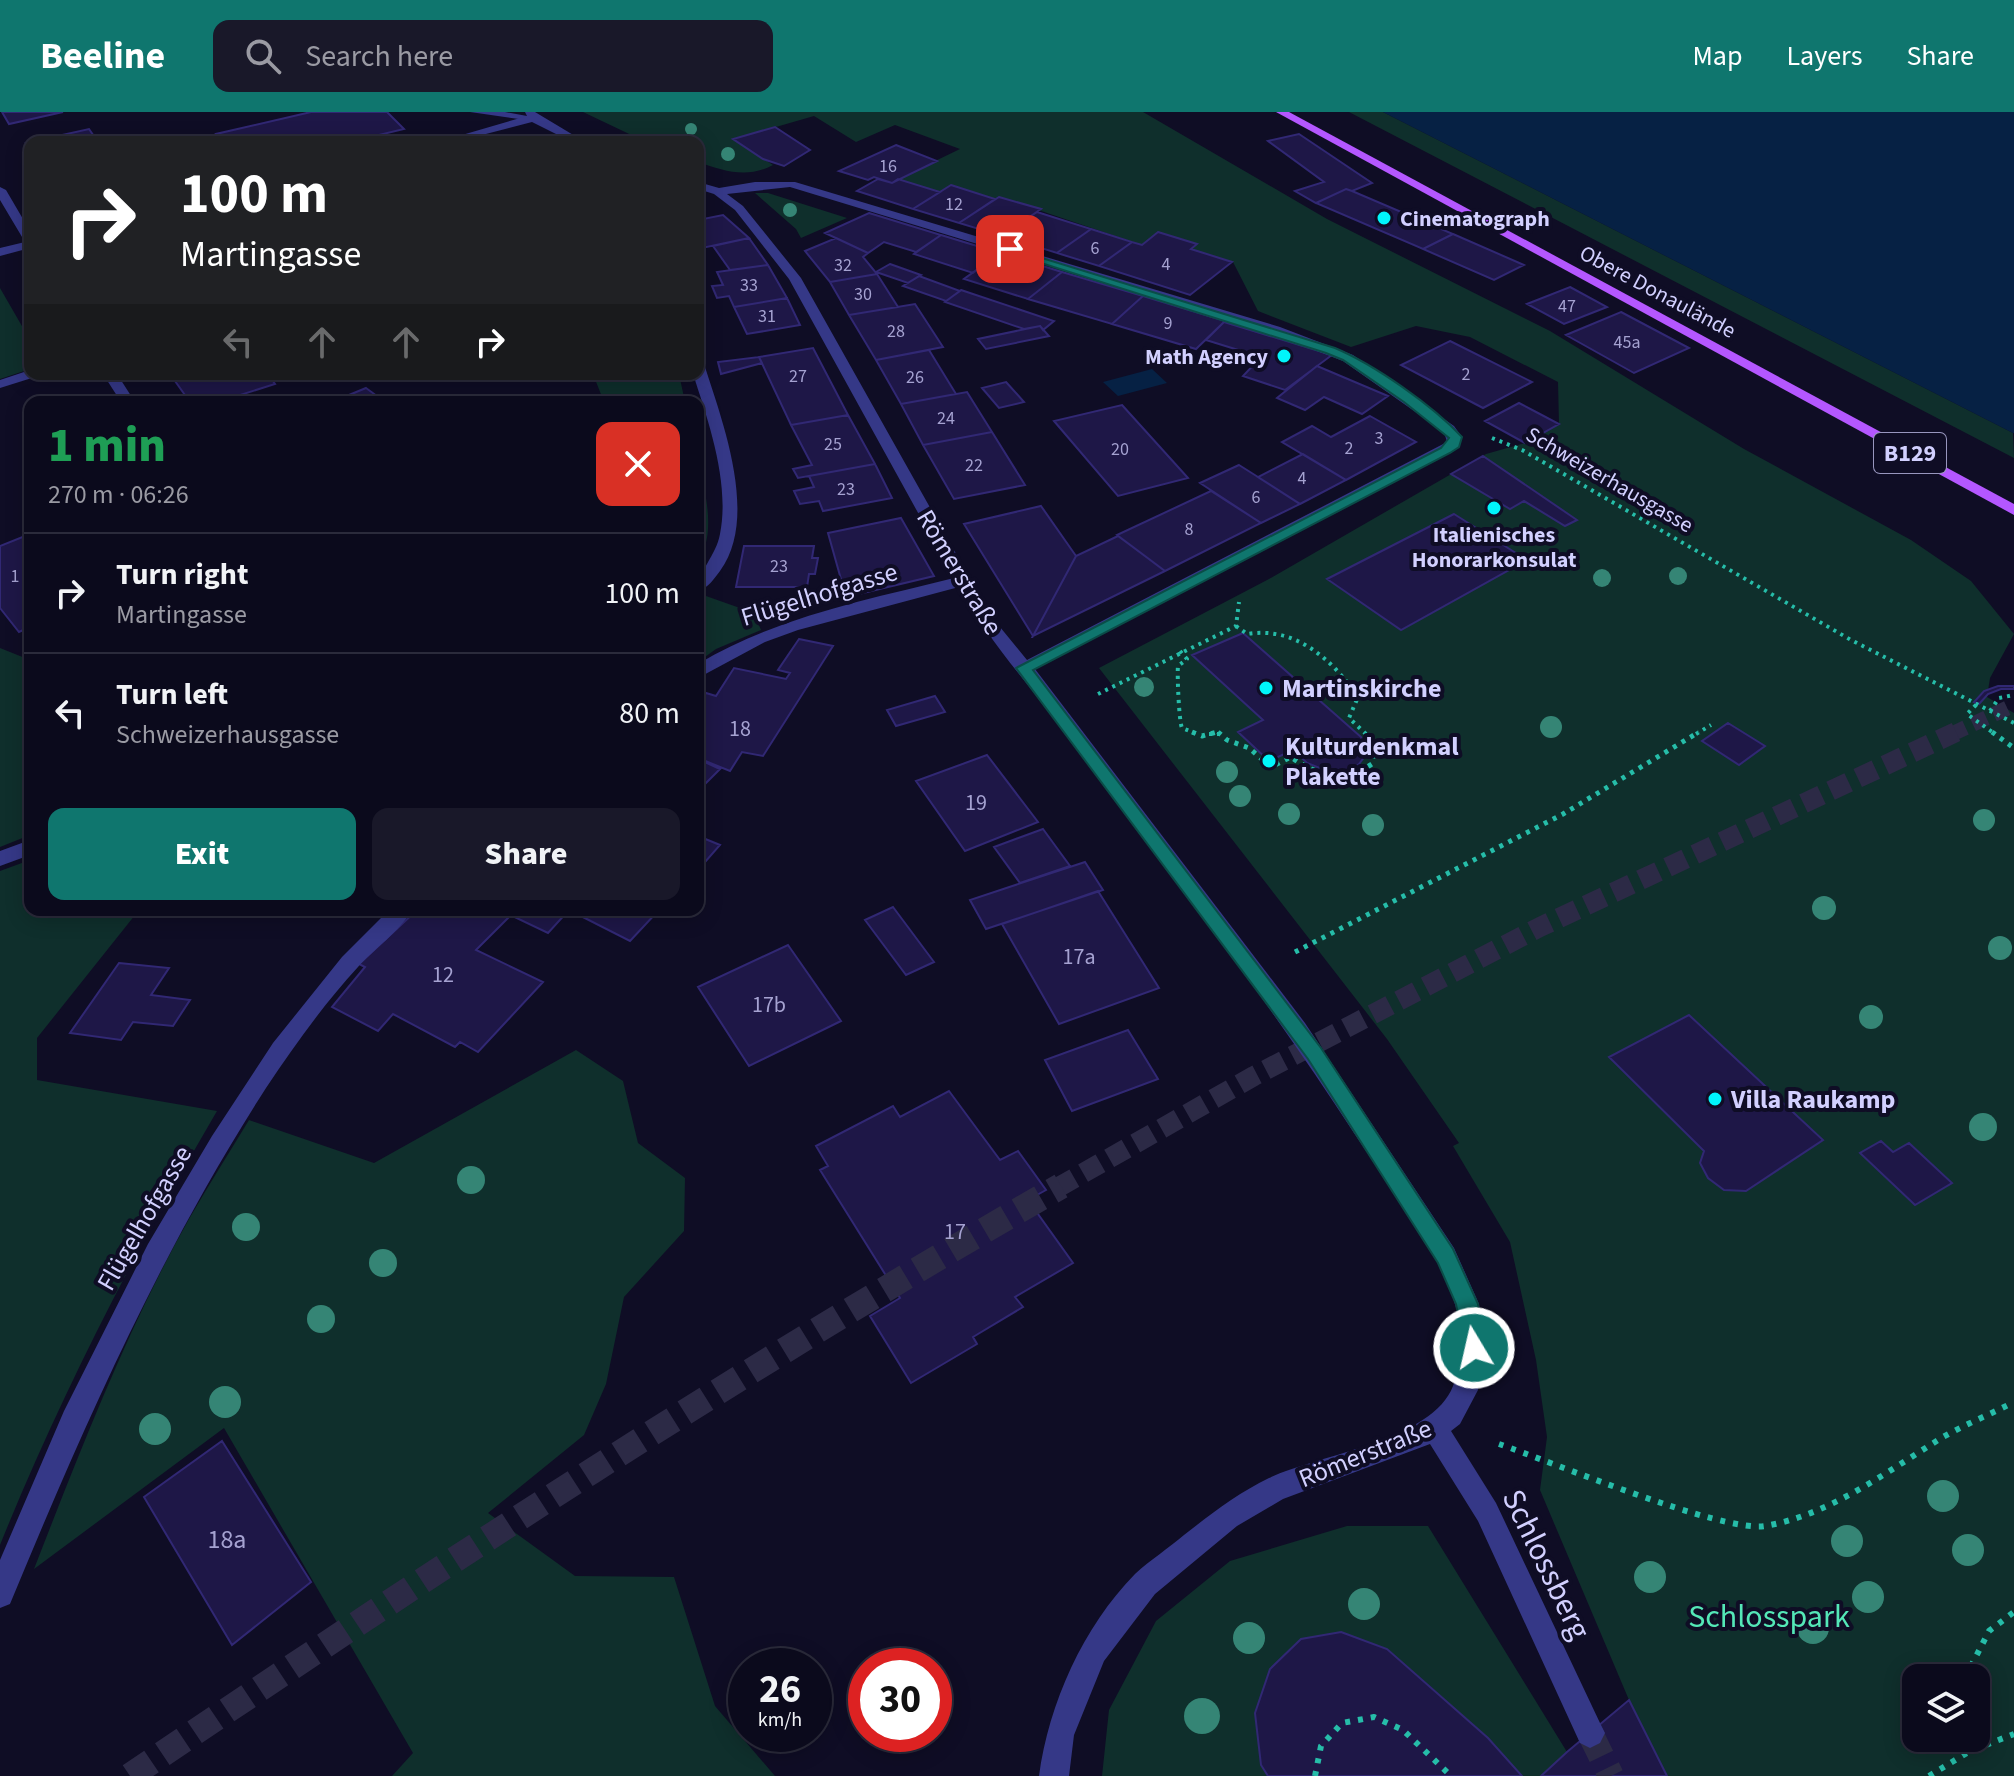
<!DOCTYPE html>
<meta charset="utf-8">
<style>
body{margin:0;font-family:"Source Sans 3",sans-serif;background:#191829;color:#f1f3f6;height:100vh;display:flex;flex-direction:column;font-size:30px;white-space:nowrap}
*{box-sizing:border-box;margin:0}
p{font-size:26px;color:#9a9aa3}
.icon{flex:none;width:44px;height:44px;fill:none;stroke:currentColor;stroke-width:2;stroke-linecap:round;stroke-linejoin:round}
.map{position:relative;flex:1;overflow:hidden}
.side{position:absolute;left:24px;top:284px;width:680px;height:520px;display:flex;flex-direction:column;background:#0b0a1c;border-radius:16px;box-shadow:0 4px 20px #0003,0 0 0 2px #2b2b3b}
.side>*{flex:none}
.guide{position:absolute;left:24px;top:24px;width:680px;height:244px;border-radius:16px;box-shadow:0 4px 20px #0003,0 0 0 2px #2b2b3b;background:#202124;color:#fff;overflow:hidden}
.controls{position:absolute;left:1902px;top:1552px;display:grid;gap:16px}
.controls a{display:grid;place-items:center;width:88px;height:88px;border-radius:16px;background:#0b0a1c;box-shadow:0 4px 20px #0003,0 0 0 2px #2b2b3b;font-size:40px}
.speed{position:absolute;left:728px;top:1536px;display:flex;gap:16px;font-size:40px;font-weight:700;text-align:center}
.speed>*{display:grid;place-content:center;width:104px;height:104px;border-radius:50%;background:#0b0a1c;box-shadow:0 4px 20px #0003,0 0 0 2px #2b2b3b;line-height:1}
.speed small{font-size:20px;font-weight:400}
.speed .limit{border:12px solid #d22;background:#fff;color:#111}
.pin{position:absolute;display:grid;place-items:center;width:68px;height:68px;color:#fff;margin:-34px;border-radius:16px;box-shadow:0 4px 12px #0006}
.me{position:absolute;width:88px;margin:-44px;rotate:351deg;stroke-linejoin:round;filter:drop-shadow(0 0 6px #0008)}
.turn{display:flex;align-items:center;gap:28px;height:168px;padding:0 24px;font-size:36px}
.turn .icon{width:104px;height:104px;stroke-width:2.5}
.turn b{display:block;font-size:56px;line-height:68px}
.lanes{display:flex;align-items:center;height:76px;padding:0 24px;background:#0003;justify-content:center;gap:40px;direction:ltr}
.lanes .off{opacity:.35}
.round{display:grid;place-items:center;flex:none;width:84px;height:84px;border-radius:16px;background:#191829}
.head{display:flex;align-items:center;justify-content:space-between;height:136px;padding:0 24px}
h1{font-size:48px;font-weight:800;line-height:60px;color:#1e9e55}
.button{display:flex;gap:16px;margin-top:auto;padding:16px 24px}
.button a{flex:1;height:92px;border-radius:16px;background:#0f766e;color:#fff;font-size:32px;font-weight:800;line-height:92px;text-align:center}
.button a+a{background:#191829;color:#f1f3f6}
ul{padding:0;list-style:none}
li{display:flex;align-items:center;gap:24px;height:120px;padding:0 24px;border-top:2px solid #2b2b3b}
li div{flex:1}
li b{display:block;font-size:30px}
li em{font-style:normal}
header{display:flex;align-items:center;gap:48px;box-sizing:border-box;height:112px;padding:0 40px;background:#0f766e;color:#fff}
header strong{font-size:38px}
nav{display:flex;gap:44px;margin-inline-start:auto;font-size:28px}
.search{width:560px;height:72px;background:#191829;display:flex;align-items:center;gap:20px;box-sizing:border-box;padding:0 28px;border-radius:16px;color:#9a9aa3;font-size:30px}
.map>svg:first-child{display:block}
.green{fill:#0f2f2c;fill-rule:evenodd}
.water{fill:#062144}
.building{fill:#1e1747;stroke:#312874;stroke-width:2}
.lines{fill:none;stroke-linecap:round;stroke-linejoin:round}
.minor-tunnel{stroke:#2c2a46;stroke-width:26;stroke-dasharray:26 13;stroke-linecap:butt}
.primary-tunnel-far2{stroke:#2c2a46;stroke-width:15;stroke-dasharray:15 8;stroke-linecap:butt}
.primary-tunnel-far1{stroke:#2c2a46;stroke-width:20;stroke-dasharray:20 10;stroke-linecap:butt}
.primary-tunnel{stroke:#2c2a46;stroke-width:26;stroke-dasharray:26 13;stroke-linecap:butt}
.path-far2{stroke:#26bda9;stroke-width:4;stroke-dasharray:3 5;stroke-linecap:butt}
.path-far1{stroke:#26bda9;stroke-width:5;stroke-dasharray:4 6;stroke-linecap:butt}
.path{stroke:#26bda9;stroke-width:6;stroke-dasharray:5 8;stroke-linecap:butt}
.service{fill:#353887;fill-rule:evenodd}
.minor{fill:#353887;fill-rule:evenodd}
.primary{fill:#b457ff;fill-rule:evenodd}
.tree{fill:#358575}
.route{fill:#0f766e;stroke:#0a4d48;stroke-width:2}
.poi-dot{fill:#00f5fb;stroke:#0f0d25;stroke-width:3}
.labels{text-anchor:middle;stroke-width:8;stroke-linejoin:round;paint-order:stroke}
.far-number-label{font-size:18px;fill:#a5a2d1}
.far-poi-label{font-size:22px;font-weight:bold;fill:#d2d0ff;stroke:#0f0d25;text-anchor:start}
.far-street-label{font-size:22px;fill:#d2d0ff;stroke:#0f0d25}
.number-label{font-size:22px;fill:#a5a2d1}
.shield{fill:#0f0d25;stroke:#9896be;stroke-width:2}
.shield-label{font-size:24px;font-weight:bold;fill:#d2d0ff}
.street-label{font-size:26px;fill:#d2d0ff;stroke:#0f0d25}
.poi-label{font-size:26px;font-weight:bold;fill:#d2d0ff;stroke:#0f0d25;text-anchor:start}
.near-number-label{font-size:26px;fill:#a5a2d1}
.near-street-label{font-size:32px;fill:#d2d0ff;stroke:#0f0d25}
.near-park-label{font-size:32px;fill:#54e7b7;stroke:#0f0d25}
</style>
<header>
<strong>Beeline</strong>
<div class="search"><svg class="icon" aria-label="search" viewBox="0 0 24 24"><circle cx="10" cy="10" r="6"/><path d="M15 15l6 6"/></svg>Search here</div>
<nav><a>Map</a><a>Layers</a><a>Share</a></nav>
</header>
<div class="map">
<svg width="2014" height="1664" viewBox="0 0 2014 1664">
<rect width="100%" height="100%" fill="#0f0d25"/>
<path class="green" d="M583,0h560l184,107 223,112 194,118 167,91 60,41 43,53 -24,44 -3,19 27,16v1063h-912l7,-66 47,-89 74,-60 117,-35h81l139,226 62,-52 -89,-210 7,-53 -11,-77 -26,-118 -57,-96 6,-3 -72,-104 -288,-371 170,-89 217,-125 39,-11 34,-19 -1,-42 -88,-45 -54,-11 -65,21 -93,-36 -25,-49 -42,-13 5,-5 -38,-12 -16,13 -142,-48 -5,2 -44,-14 -11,7 -42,-13 62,-30 -65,-24 -39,17 -42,-26 -80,23 39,26c-26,14 -49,6 -75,-3v-20h-52zM1916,1566h60v60h-60z
M1349,0h34l630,321 1,25z
M755,81h13l79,25 -46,20 -5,-9z
M0,176l30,52v29l-30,10z
M593,262h86l6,28h-81z
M698,348c7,32 19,72 0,102z
M706,484l48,17 7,17 -45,19 -18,13v-59z
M0,536l30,12v175l-30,12z
M30,748v50h109l-102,128v42l180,31c-82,140 -156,283 -217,434v-674z
M576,938l47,31 15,62 47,35 -1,53 -60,66 -18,87 -22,51 -96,78 87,63 99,1 41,129 60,70h-383l21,-23 -189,-325 -190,141c46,-118 93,-240 155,-350 19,-33 40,-66 60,-99l125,43z"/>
<path class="water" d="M1383,0h631v321h-1z
M1152,257l15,14 -49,13 -15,-14z"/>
<path class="building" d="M2,0h61l-54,12z
M311,0h76l17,17 -54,13h-128l-6,-8z
M775,15l35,23 -26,16 -21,-7 -30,-20z
M89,17l9,13h-68v7l-4,-6z
M1299,22l73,49 -20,8 -6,-2 -30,14 -21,-12 29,-9 -56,-41z
M896,33l41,16 -45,22 -18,-6 -6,3 -29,-9z
M878,67l14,4 6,-4 42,13 -27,17 -56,-18z
M951,73l44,14 -36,24 -46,-14z
M1346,77l6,2 101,43 -30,15 -107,-46z
M999,85l42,12 -39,27 -43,-13z
M1037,100l54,17 -34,24 -55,-17z
M869,101l72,22 -25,17 -32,-10 -16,11 -43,-20z
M723,103l26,23 -47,10 -4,-5v-23z
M1091,117l41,13 -33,24 -42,-13z
M1158,120l39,12 -6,5 41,13 -42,33 -91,-29 33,-24 10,3z
M1453,122l71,31 -30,15 -71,-31z
M941,123l59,18 -27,20 -59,-19z
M749,126l19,27 -38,5 -17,-24z
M836,126l32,15 -5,4 14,17 -47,8 -25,-31z
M1000,141l62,19 -34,27 -64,-20z
M890,152l31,11 -13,8 -32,-11z
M768,153l19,33 -53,9 -5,-11 -12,2 -5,-12 11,-1 -6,-13z
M1062,160l81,24 -31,28 -84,-25z
M877,162l21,33 -49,8 -19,-33z
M919,164l41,15 -14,10 -43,-15z
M1570,175l37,20 -43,17 -37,-20z
M961,178l93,31 -11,9 -3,-4 -16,3 -79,-27z
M1143,184l82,25 -29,28 -84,-25z
M787,186l13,27 -53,9 -13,-27z
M915,192l28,43 -67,13 -27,-45z
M1621,200l68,36 -55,25 -68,-38z
M1224,210l108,33 -47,35 -42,-14 18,-19 -55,-17z
M1040,214l9,10 -63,13 -8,-10z
M1450,229l82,41 -49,26 -82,-43z
M813,236l35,67 -57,10 -32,-68z
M929,238l27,44 -55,10 -25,-44z
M759,245l3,6 -41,11 -3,-12z
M1317,254l71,30 -26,18 -38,-17 -19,13 -28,-12z
M170,262h98l7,10 -57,18h-28z
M1006,270l18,20 -25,6 -17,-20z
M366,276l19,14h-53z
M967,280l25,40 -69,13 -22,-41z
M1519,291l19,10 21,11 -34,19 -40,-22z
M1122,293l66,73 -70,18 -64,-75z
M848,303l27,49 -77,14 -5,-9 19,-4 -21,-40z
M1370,304l46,26 -70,38 -64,-38 30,-16 19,11z
M992,320l33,53 -71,14 -31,-54z
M1303,342l43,26 -46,24 -42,-27z
M1483,344l94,64 -12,6 -41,-25 -14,8 -59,-35z
M875,352l17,34 -69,13 -4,-10 -19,3 -6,-13 20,-4 -5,-11z
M1239,353l19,12 42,27 -39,19 -61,-40z
M1211,379l50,32 -96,48 -48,-36z
M1041,394l35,50 -43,80 -69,-112z
M1454,402l73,46 -126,70 -74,-51z
M901,406l33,58 -88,21 -18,-64z
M30,422v93l-11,5 -19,-24v-62z
M1118,424l47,35 -132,65 43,-80z
M744,434h70l-2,12h6l-3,16h-6l-2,13h-71z
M1243,521l118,104 4,19 -6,8 -10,6 -27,-1 -15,-6 -14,-13 -24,11 -31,-29 25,-12 -71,-65z
M799,527l34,7 -70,110 -21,-4 -12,19 -32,-13v-53l8,-12 10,3 18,-28 52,11 4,-6 -12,-3z
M1998,574h16v3h-13l-13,5 -9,10 -5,-2 10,-11z
M935,584l10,16 -49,14 -9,-16z
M1728,611l37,23 -26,19 -37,-24z
M987,643l51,67 -73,29 -49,-70z
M698,647l22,10 -22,22z
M1043,717l27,37 -50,17 -26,-36z
M698,724l22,9 -22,25z
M1085,750l18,28 -117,39 -16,-29z
M1098,779l61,97 -100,36 -57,-100z
M893,795l41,55 -28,13 -41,-55z
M417,798h83l11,5 -35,35 67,32 -65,70 -18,-10 -5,5 -62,-33 -15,17 -46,-24 33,-40 -6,-3z
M500,798h69l-21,23z
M569,798h90l-29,31z
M788,833l53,76 -92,45 -51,-79z
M119,851l50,5 -18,27 39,5 -17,26 -40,-4 -12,18 -51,-7z
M1689,903l134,125 -77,51 -22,-1 -16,-12 -8,-15 4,-12 -95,-94z
M1128,918l30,49 -86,32 -27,-51z
M949,979l51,69 18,-9 28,39 -18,10 45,63 -58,34 8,10 -50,30 4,7 -66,39 -41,-67 30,-18 -80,-128 8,-4 -12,-20 77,-40 7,11z
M1881,1029l12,11 16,-9 43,40 -37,22 -55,-52z
M222,1329l89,141 -79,63 -88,-148z
M1341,1520l46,17 101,89 34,38h-254l-7,-11 -6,-52 15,-44 31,-30z
M1629,1588l38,76h-126l26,-24z"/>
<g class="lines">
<path class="minor-tunnel" d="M1590,1621l21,43"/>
<path class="primary-tunnel-far2" d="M1952,622l62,-29"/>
<path class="primary-tunnel-far1" d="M1057,1076l197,-112 286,-149 416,-195"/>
<path class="primary-tunnel" d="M130,1664c304,-206 612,-407 931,-590"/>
<path class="path-far2" d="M1492,326l30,12 329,190 163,83
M1236,514l11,8c48,-8 85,25 111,63l-9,21 17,16
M1180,539l7,8 -9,7c-1,8 1,56 4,62l15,6
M1098,582l138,-68 3,-24
M1976,593l-9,9 28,20
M1990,599l9,-13 15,-3
M1209,622h11
M1696,622l15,-9"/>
<path class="path-far1" d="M1192,620l10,4 15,-4
M1218,620l9,8 22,8 22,19 20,-10c27,19 52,26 81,7l2,-15 -9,-17
M1992,620l22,16
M1295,840l268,-138 136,-82"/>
<path class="path" d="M1499,1332c50,17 224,89 266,82 65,-11 123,-55 178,-89 23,-13 48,-23 71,-35
M1965,1566l24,-47 25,-19
M1963,1626l7,13
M1315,1664l6,-30 21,-23 32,-6 29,13 48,46
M1929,1664l41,-25 44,-17"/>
<path class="service" d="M470,0h35l33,6 -5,3z"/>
<path class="minor" d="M525,0h10l50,30h-13l-40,-20 -77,20h-17l89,-26z
M698,70l21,6 36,-6h40l485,145 73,28 101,71 8,11 -3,10 -9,6 -415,216 270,354 149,225 25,56 7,44 -8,42 -18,34 -9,7 45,72 104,220 5,10 -5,10 -10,5 -10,-5 -102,-222 -48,-77 -147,55 -46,27 -82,68 -51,67 -30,74 -5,41h-30c10,-73 44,-149 96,-202 15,-14 34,-26 49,-39 27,-21 54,-42 85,-57 49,-23 164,-38 184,-92 10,-26 10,-58 1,-85 -21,-61 -65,-115 -100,-168 -86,-132 -181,-257 -274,-383 -41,-54 -89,-104 -121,-163l-161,43 -33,12 -67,36v-14c79,-47 168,-64 256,-86l-165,-299 -54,-69 -21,-16 -16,-5zM790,75l480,146 73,28 101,71 3,10 -420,218 -36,-44 -190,-338 -58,-72 -16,-12z
M0,75l6,3 24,41v17l-30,8v-8l25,-6 -25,-42z
M698,251l7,4c18,56 54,151 15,204 -6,8 -12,17 -22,20 0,-21 18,-35 22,-57 10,-51 -11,-111 -27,-160h5z
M30,258v4h7l-2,3 -35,11v-8z
M103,262h14l18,28h-14z
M30,728v15l-30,11v-15z
M389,798h23c-12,21 -38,39 -54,57 -34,37 -64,79 -92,121 -105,163 -182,337 -256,516l-10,4v-48l64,-149 84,-167 64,-108 61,-93 69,-86z"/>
<path class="primary" d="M1276,0h13l725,392v11z"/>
</g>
<g class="tree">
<circle cx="691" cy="17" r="6"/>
<circle cx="728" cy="42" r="7"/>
<circle cx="790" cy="98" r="7"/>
<circle cx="1678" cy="464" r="9"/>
<circle cx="1602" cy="466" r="9"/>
<circle cx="1144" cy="575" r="10"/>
<circle cx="1551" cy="615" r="11"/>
<circle cx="1227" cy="660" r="11"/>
<circle cx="1240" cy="684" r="11"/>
<circle cx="1289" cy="702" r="11"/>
<circle cx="1984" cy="708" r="11"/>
<circle cx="1373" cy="713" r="11"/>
<circle cx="1824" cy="796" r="12"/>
<circle cx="2000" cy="836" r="12"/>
<circle cx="1871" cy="905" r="12"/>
<circle cx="1983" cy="1015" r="14"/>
<circle cx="471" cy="1068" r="14"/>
<circle cx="246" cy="1115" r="14"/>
<circle cx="383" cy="1151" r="14"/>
<circle cx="321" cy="1207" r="14"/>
<circle cx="225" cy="1290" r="16"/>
<circle cx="155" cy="1317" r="16"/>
<circle cx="1943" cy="1384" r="16"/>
<circle cx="1847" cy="1429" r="16"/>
<circle cx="1968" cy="1438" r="16"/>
<circle cx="1650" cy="1465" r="16"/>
<circle cx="1868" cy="1485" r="16"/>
<circle cx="1364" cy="1492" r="16"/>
<circle cx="1813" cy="1516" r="16"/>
<circle cx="1249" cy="1526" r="16"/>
<circle cx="1202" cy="1604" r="18"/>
</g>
<path class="route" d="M1006,135l329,101c40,17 97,57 127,89l-3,10 -9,6 -417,217 288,378 132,201 25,55 7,44 -3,7 -8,4 -8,-4 -10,-51 -18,-41 -130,-204 -292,-391 425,-220 8,-10 -45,-36 -61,-42 -17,-7 -320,-101z"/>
<g class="poi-dot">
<circle cx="1384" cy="106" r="8"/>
<circle cx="1284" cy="244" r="8"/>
<circle cx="1494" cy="396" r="8"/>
<circle cx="1266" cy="576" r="8"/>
<circle cx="1269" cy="649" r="8"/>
<circle cx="1715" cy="987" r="8"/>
</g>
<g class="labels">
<g class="far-number-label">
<text x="888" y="60">16</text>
<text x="954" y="98">12</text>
<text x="1095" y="142">6</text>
<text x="1166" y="158">4</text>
<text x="843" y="159">32</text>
<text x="749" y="179">33</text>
<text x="863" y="188">30</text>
<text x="1567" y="200">47</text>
<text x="767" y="210">31</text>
<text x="1168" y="217">9</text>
<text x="896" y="225">28</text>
<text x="1627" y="236">45a</text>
<text x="1466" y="268">2</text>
<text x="798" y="270">27</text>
<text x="915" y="271">26</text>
<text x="946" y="312">24</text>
<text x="1379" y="332">3</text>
<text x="833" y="338">25</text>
<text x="1349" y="342">2</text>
<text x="1120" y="343">20</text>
<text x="974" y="359">22</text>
<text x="1302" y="372">4</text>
<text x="846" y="383">23</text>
<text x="1256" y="391">6</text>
<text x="1189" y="423">8</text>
<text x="779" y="460">23</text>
<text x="15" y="470">1</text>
</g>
<g class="far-poi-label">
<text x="1400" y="114">Cinematograph</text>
<text x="1268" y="252" text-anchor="end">Math Agency</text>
<text x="1494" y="430" text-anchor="middle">Italienisches<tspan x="1494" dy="25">Honorarkonsulat</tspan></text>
</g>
<g class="far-street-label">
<text transform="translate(1658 179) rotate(28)" y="8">Obere Donaulände</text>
<text transform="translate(1610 367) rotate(30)" y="8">Schweizerhausgasse</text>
</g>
<g class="number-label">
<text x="740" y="624">18</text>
<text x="976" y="698">19</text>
<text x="1079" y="852">17a</text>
<text x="443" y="870">12</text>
<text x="769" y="900">17b</text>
<text x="955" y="1127">17</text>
</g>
<rect class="shield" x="1874" y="321" width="72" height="40" rx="6"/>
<g class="shield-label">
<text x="1910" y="349">B129</text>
</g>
<g class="street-label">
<text transform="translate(960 460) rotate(59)" y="9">Römerstraße</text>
<text transform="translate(819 482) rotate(-17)" y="9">Flügelhofgasse</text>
<text transform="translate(144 1106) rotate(-60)" y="9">Flügelhofgasse</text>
<text transform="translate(1365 1341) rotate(-22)" y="9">Römerstraße</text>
</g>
<g class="poi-label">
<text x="1282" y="585">Martinskirche</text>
<text x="1285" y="643">Kulturdenkmal<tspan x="1285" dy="30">Plakette</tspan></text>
<text x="1731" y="996">Villa Raukamp</text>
</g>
<g class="near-number-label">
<text x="227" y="1436">18a</text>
</g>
<g class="near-street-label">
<text transform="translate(1547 1452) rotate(64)" y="11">Schlossberg</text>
</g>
<g class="near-park-label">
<text x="1769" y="1515">Schlosspark</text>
</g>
</g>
</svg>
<div class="controls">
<a><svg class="icon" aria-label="layers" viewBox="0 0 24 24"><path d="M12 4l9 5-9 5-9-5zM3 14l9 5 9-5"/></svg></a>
</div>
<div class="speed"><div>26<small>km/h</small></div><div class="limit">30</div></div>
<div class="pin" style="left:1010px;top:137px;background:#d93025"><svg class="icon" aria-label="arrive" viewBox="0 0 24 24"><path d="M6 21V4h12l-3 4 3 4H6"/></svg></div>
<svg class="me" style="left:1474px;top:1236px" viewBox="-20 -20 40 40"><circle r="17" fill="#0f766e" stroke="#fff" stroke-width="3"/><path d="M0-11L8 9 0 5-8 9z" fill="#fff"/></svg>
<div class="guide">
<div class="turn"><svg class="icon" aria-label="right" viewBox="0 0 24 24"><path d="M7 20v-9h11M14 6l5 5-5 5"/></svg><div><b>100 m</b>Martingasse</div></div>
<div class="lanes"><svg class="icon off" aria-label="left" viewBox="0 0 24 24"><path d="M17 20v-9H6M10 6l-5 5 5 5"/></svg><svg class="icon off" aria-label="ahead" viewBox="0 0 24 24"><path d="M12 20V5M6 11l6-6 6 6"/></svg><svg class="icon off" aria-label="ahead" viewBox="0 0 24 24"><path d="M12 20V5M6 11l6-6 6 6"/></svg><svg class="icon" aria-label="right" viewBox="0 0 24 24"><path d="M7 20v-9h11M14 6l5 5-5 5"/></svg></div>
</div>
<section class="side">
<div class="head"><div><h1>1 min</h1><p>270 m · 06:26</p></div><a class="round" style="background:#d93025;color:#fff"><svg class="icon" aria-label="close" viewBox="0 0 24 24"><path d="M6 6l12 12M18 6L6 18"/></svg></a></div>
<ul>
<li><svg class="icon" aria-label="right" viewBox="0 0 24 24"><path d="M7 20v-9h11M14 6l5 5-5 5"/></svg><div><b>Turn right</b><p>Martingasse</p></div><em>100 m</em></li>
<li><svg class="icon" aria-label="left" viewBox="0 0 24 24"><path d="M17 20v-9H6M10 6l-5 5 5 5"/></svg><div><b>Turn left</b><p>Schweizerhausgasse</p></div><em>80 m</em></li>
</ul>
<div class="button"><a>Exit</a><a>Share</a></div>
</section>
</div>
